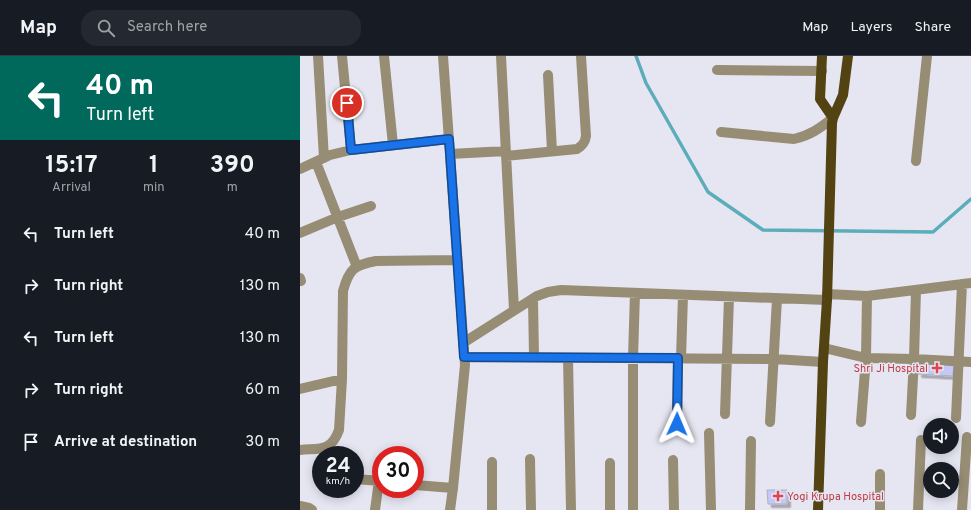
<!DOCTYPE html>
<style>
body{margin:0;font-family:Overpass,sans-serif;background:#242831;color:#f1f3f6;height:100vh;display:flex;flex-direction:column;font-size:15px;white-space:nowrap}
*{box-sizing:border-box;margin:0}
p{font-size:13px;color:#9ea1a6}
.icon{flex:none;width:22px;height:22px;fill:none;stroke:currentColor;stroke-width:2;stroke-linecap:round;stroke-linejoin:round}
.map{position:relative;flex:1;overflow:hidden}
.side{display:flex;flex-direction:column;background:#171b24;width:300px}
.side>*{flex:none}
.top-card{background:#00695c;color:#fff;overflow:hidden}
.buttons{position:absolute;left:623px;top:362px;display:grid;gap:8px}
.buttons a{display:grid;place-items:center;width:36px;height:36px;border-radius:50%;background:#171b24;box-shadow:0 2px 10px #0003;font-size:20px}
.speed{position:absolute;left:12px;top:390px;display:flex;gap:8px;font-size:20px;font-weight:700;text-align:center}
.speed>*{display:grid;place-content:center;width:52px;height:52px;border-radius:50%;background:#171b24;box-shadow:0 2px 10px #0003;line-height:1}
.speed small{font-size:10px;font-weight:400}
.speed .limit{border:6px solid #d22;background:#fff;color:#111}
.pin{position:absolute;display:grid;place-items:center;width:34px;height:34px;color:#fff;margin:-17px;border:2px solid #fff;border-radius:50%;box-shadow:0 1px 4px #0007}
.me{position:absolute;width:44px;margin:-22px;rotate:1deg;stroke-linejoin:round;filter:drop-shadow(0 0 3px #0008)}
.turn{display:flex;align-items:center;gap:14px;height:84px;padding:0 20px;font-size:18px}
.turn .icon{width:52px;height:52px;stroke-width:2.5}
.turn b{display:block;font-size:28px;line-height:34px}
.eta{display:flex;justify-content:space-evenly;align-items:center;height:68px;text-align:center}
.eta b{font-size:24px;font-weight:700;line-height:28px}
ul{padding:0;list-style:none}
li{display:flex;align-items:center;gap:12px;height:52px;padding:0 20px}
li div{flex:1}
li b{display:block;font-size:15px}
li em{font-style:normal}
header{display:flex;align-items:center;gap:24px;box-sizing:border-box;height:56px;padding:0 20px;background:#171b24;border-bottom:1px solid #363941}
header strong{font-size:19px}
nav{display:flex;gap:22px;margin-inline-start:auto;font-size:14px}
.search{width:280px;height:36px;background:#242831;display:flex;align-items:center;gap:10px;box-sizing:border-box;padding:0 14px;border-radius:16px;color:#9ea1a6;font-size:15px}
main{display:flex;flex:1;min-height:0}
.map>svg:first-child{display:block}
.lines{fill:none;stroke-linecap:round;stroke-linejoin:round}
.stream{stroke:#5badba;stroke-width:3.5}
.building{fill:#c5c7f6;stroke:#b0b1bc;filter:url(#shadow)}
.minor{stroke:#978d74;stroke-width:10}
.major{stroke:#544312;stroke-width:10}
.route-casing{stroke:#114b97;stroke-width:10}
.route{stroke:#1a73e8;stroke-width:7}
.health-dot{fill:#e0444e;stroke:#e6e6f2;stroke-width:1.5}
.labels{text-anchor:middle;stroke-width:3;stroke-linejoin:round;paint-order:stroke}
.health-label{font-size:11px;fill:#be3a42;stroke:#e6e6f2;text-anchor:end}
</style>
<header>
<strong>Map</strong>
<div class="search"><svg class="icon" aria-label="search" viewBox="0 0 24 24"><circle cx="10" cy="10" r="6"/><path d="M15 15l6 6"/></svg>Search here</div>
<nav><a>Map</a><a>Layers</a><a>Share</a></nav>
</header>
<main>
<section class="side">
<div class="top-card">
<div class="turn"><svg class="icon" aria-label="left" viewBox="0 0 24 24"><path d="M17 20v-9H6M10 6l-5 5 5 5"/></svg><div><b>40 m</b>Turn left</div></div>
</div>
<div class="eta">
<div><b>15:17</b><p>Arrival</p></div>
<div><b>1</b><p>min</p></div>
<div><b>390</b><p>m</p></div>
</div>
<ul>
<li><svg class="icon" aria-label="left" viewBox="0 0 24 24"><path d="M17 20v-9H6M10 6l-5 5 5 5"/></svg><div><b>Turn left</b></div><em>40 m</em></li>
<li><svg class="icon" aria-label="right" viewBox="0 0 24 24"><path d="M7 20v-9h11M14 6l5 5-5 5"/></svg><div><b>Turn right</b></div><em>130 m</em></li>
<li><svg class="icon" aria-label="left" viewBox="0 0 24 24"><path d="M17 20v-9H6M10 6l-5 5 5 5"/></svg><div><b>Turn left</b></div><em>130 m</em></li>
<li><svg class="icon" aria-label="right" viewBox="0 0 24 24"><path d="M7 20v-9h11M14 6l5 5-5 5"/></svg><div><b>Turn right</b></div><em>60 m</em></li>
<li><svg class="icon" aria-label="arrive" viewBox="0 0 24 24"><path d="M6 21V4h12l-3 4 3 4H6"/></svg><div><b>Arrive at destination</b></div><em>30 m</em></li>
</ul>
</section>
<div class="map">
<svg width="671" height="454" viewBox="0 0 671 454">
<defs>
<filter id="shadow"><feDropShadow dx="3.5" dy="3.5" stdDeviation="0" flood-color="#0004"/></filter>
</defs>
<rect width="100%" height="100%" fill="#e6e6f2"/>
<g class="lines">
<path class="stream" d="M336,0l10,27 62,109 55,38 170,2 38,-33"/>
</g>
<path class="building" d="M619,305l35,2 -1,13 -35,-2z
M467,434h20v14h-19z"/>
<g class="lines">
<path class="minor" d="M18,0l6,102
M42,0l9,94
M84,0l9,89
M143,0l22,309 -12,123 -3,22
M201,0l13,254
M417,14l105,1
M248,19l4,76
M421,76l73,7c17,-4 26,-11 39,-21
M150,98l56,-3
M206,100l71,-7c5,-3 8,-6 9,-13l-5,-80
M616,105l11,-105
M16,106l41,105
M0,113l30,-14 21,-5 98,-11
M0,177l38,-16 33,-11
M0,222l1,3
M527,238l40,2 104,-13
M233,243l1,58
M163,287l74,-47 11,-4 13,-2 266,10
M524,292l42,10 48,1 57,3
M164,301l310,2 49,3
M268,302l3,152
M381,302l2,-63
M0,333l42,-10
M425,358l4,-117
M611,359l3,-56 2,-69
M656,362l6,-134
M470,366l7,-123
M561,366l5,-64 1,-62
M377,368l1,-66
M409,377l2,77
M0,394c20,-2 31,2 39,-20l3,-51 1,-88c6,-22 11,-26 33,-30l81,-1
M230,403l1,51
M373,404l1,50
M192,406v48
M310,407v47
M55,423l26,2
M115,429l38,3
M0,450l9,2 3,2
M75,454l4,-29
M333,454v-152l2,-65
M450,454l1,-69
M580,454v-36
M618,454l3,-70
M662,454l5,-73"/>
<path class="major" d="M522,0l-2,43 13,19
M518,454l5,-148 4,-62 5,-177 1,-5 10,-23 5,-39"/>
</g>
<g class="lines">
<defs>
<path id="route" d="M47,47l4,47 98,-11 15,218 214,1 -1,66"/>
</defs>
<use href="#route" class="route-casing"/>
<use href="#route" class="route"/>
</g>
<g class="health-dot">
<path d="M635 306h4v4h4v4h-4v4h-4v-4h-4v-4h4z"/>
<path d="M476 434h4v4h4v4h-4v4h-4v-4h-4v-4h4z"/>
</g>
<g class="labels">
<g class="health-label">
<text x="628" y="316">Shri Ji Hospital</text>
<text x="487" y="444" text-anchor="start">Yogi Krupa Hospital</text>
</g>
</g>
</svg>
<div class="buttons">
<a><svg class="icon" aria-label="sound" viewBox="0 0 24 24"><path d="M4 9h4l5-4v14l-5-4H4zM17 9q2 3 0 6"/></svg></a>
<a><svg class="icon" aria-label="search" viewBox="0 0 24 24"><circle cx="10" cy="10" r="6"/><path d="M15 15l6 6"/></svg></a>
</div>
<div class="speed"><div>24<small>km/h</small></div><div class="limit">30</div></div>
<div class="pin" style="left:47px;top:47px;background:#d93025"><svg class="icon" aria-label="arrive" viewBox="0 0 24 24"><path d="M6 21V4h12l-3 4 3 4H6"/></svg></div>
<svg class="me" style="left:377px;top:368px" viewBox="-20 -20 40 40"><path d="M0-17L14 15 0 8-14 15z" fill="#1a73e8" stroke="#fff" stroke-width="4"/></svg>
</div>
</main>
